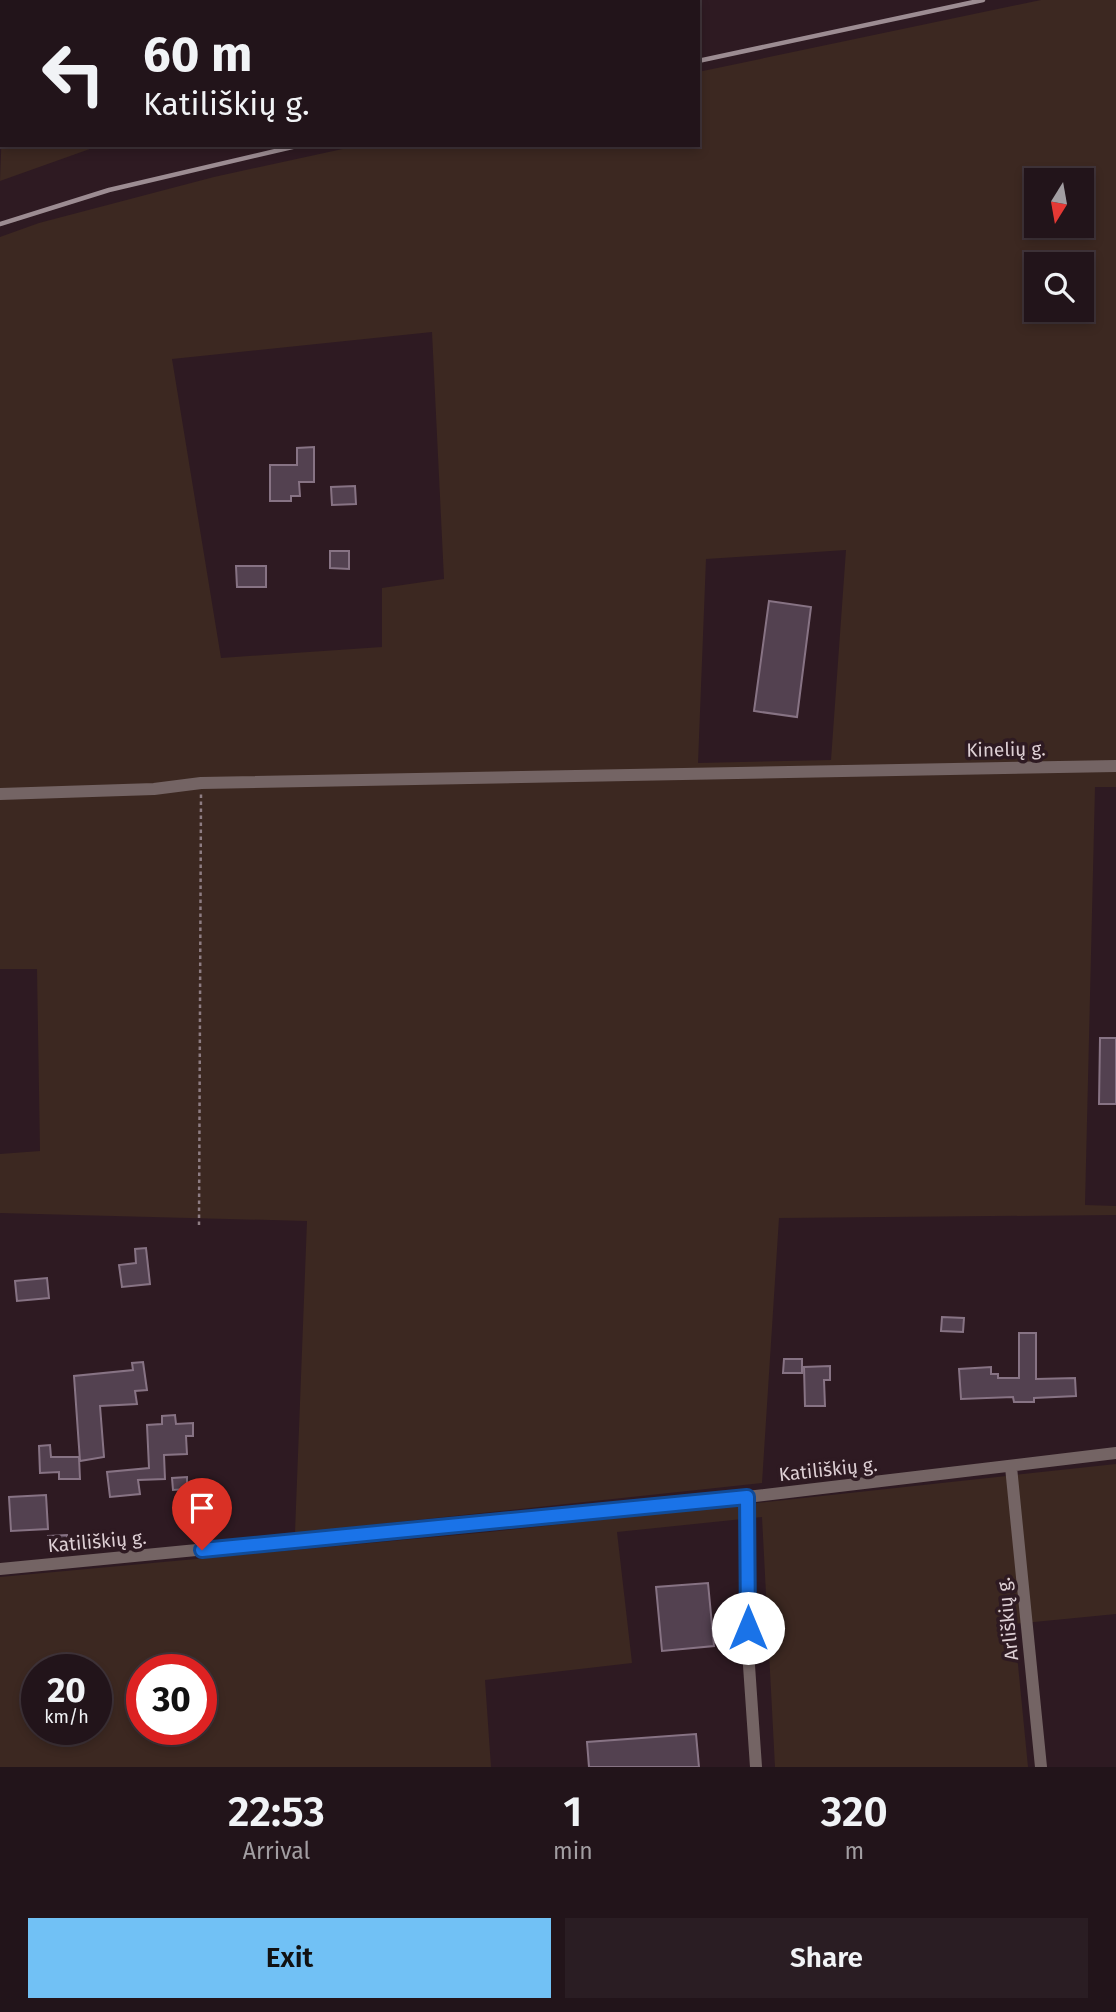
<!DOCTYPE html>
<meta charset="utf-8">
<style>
body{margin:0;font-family:"Fira Sans",sans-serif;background:#2a1d23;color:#f1f3f6;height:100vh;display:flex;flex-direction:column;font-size:26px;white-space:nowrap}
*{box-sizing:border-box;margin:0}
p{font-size:23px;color:#a29ea2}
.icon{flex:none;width:38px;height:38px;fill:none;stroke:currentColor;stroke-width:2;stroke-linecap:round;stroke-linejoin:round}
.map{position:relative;height:1767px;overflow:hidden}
.sheet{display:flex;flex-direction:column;background:#22141a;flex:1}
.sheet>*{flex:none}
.banner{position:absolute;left:0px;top:0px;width:700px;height:147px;box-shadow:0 4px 10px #0003,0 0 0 2px #3f3339;background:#22141a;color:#f1f3f6;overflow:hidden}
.needle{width:46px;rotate:191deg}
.controls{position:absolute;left:1024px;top:168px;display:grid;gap:14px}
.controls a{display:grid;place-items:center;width:70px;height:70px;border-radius:0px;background:#22141a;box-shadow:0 4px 10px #0003,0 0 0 2px #3f3339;font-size:35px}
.speed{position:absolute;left:21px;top:1654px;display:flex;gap:14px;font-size:35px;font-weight:700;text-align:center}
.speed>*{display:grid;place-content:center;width:91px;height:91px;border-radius:50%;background:#22141a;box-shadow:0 4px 10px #0003,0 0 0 2px #3f3339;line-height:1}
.speed small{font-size:18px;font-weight:400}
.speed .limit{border:10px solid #d22;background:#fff;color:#111}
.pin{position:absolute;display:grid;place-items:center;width:60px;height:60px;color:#fff;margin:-72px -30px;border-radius:50% 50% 50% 0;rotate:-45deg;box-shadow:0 0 7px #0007}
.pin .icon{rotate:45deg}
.me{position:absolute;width:77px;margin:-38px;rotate:0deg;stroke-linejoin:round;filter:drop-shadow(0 0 5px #0008)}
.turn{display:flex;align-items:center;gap:24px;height:147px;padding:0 28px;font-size:32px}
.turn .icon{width:91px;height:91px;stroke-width:2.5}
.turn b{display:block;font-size:49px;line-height:60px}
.eta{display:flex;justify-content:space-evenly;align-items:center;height:119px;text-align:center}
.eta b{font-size:42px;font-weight:600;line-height:49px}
.button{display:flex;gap:14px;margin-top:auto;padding:14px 28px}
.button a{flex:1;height:80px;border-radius:0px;background:#71c1f5;color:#111;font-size:28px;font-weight:600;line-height:80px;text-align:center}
.button a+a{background:#2a1d23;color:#f1f3f6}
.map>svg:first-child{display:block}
.green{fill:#3c2821;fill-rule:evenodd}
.building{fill:#534150;stroke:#877384;stroke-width:2}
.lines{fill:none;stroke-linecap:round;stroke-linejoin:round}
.path{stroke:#8e7d83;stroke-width:2.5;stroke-dasharray:3.5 3.5;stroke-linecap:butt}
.minor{stroke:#746464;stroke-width:12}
.rail{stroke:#9c8c92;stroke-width:4.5}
.route-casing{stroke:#114b97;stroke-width:18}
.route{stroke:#1a73e8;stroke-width:12}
.labels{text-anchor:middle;stroke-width:7;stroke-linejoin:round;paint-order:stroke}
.street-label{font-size:19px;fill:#ddcfd4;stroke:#2e1a22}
</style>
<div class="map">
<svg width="1116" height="1767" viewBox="0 0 1116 1767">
<rect width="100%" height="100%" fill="#2e1a22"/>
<path class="green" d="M1041,0h75v787h-21l-10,418 31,1v9l-337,3 -17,265 -467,50 12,-312 -307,-8v-59l40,-3 -3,-182h-37v-732l39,-14 175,-46 147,-32h337v-73zM1036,180h46v46h-46zM1036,264h46v46h-46zM432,332l12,247 -62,9v59l-161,11 -49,-299zM846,550l-15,210 -133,3 8,-204z
M2,127v18h99l-101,36z
M1116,1464v150l-102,10 14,143h-253l-13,-250 -145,15 15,131 -147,17 6,87h-491v-190l489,-45zM37,1670h59v59h-59zM142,1670h59v59h-59z"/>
<path class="building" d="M314,447v35h-15l1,14h-9v5h-21v-36h27v-17z
M355,486l1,18 -24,1 -1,-18z
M330,551h19v18l-19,-1z
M236,566h30v21h-29z
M769,601l42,6 -14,110 -43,-6z
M1100,1038h16v66h-17z
M146,1248l4,36 -28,3 -3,-22 17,-2 -1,-14z
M47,1278l2,20 -32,3 -2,-20z
M942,1317l22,1 -1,14 -22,-1z
M1019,1333h17v46l39,-1 1,18 -42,2v4h-20l-1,-5 -52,2 -2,-30 32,-2v7h7v4h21z
M784,1359h18v14h-19z
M143,1362l4,28 -12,1 2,13 -37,2 4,51 -24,4 -6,-85 59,-6 -1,-7z
M830,1366v14h-6l1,26h-20l-1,-39z
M175,1415l1,9 17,-1v13h-7l1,18 -23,1 1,24 -27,1 2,14 -30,3 -3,-25 42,-4 -2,-43 15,-1v-8z
M50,1445l1,12h28l1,22h-21v-7l-19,1 -1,-27z
M187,1477v12l-14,1 -1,-12z
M46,1495l2,34 -37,2 -2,-34z
M67,1535l1,11 -19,1 -1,-11z
M708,1583l6,63 -52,5 -6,-64z
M696,1734l3,33h-110l-2,-25z"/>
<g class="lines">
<path class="path" d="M199,1225l2,-431"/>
<path class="minor" d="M225,0v2
M577,2l8,-2
M0,794l154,-5 47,-6 915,-17
M1011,1467l30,300
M747,1497l1,154 8,116
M0,1569l747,-72 369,-44"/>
<path class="rail" d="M698,61l285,-61
M0,224l109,-34 192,-45"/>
</g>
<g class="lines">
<defs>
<path id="route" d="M202,1550l545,-53 1,131"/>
</defs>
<use href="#route" class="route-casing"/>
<use href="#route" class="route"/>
</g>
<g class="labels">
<g class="street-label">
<text transform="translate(1006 749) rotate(-1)" y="7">Kinelių g.</text>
<text transform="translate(828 1469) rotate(-6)" y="7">Katiliškių g.</text>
<text transform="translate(97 1541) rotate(-5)" y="7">Katiliškių g.</text>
<text transform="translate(1007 1619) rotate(-96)" y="7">Arliškių g.</text>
</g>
</g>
</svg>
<div class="controls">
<a><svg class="needle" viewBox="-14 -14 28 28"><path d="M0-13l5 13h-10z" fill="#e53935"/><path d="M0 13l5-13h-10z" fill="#a29ea2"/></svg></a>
<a><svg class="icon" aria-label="search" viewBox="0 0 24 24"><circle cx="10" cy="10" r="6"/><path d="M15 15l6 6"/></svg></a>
</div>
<div class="speed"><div>20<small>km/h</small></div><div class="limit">30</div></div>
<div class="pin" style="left:202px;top:1550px;background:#d93025"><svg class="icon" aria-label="arrive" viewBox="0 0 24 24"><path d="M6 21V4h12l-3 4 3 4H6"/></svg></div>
<svg class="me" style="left:748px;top:1628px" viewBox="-20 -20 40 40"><circle r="19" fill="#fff"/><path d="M0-13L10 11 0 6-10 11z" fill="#1a73e8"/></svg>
<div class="banner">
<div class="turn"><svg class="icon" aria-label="left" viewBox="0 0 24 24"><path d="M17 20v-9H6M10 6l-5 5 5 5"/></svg><div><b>60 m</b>Katiliškių g.</div></div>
</div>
</div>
<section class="sheet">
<div class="eta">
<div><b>22:53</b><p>Arrival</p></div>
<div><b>1</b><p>min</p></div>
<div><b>320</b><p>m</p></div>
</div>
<div class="button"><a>Exit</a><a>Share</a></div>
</section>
